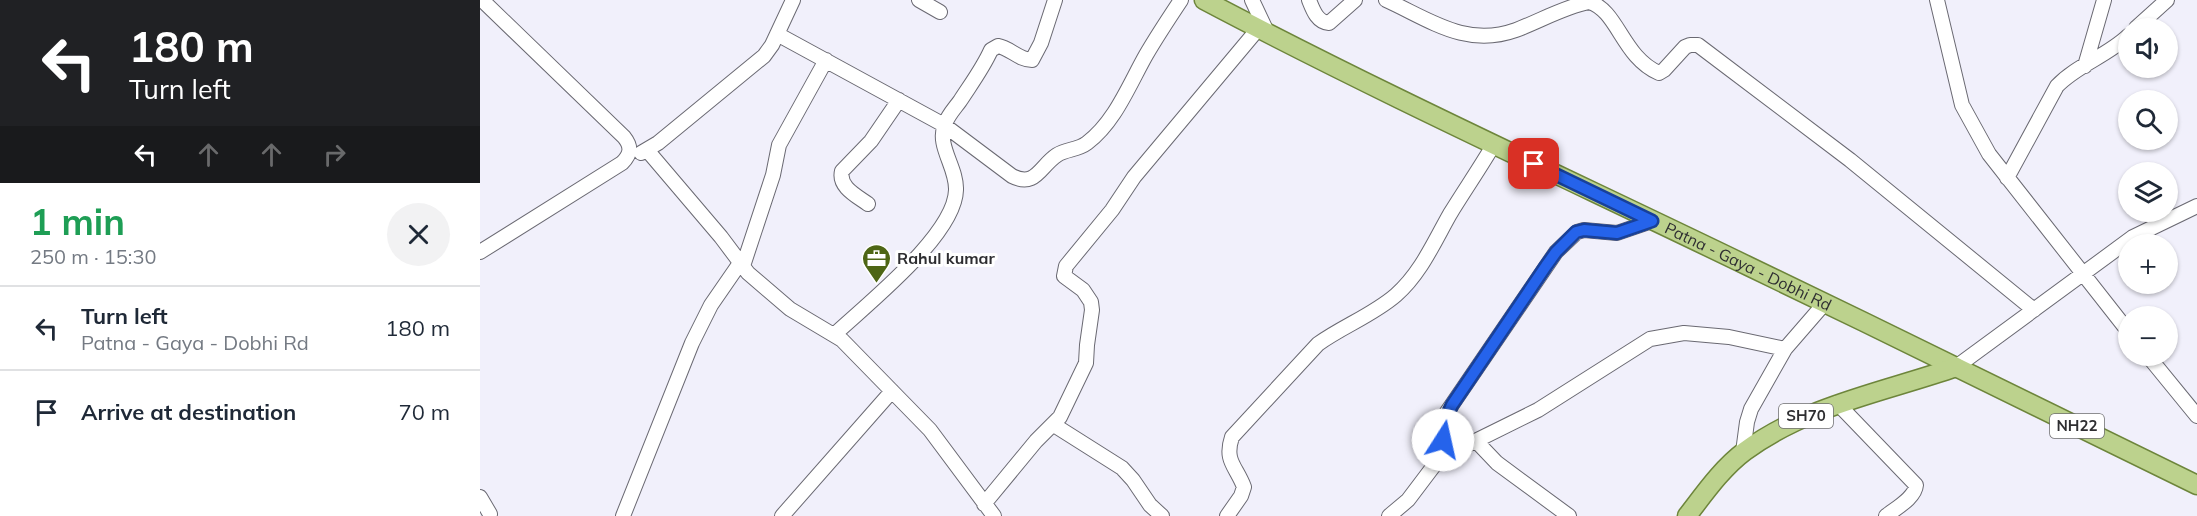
<!DOCTYPE html>
<meta charset="utf-8">
<style>
body{margin:0;font-family:Mulish,sans-serif;background:#f2f2f3;color:#1f2937;height:100vh;display:flex;flex-direction:column;font-size:22px;white-space:nowrap}
*{box-sizing:border-box;margin:0}
p{font-size:20px;color:#747a83}
.icon{flex:none;width:33px;height:33px;fill:none;stroke:currentColor;stroke-width:2;stroke-linecap:round;stroke-linejoin:round}
.map{position:relative;flex:1;overflow:hidden}
.panel{display:flex;flex-direction:column;background:#fff;width:480px}
.panel>*{flex:none}
.top-card{background:#202124;color:#fff;overflow:hidden}
.fabs{position:absolute;left:1638px;top:18px;display:grid;gap:12px}
.fabs a{display:grid;place-items:center;width:60px;height:60px;border-radius:50%;background:#fff;box-shadow:0 2px 4px #0004;font-size:30px}
.pin{position:absolute;display:grid;place-items:center;width:51px;height:51px;color:#fff;margin:-26px;border-radius:12px;box-shadow:0 3px 9px #0006}
.me{position:absolute;width:66px;margin:-33px;rotate:10deg;stroke-linejoin:round;filter:drop-shadow(0 0 4px #0008)}
.turn{display:flex;align-items:center;gap:21px;height:126px;padding:0 30px;font-size:27px}
.turn .icon{width:78px;height:78px;stroke-width:2.5}
.turn b{display:block;font-size:42px;line-height:51px}
.lanes{display:flex;align-items:center;height:57px;padding:0 30px;background:#0003;justify-content:center;gap:30px;direction:ltr}
.lanes .off{opacity:.35}
.round{display:grid;place-items:center;flex:none;width:63px;height:63px;border-radius:32px;background:#f2f2f3}
.head{display:flex;align-items:center;justify-content:space-between;height:102px;padding:0 30px}
h1{font-size:36px;font-weight:700;line-height:45px;color:#1e9e55}
ul{padding:0;list-style:none}
li{display:flex;align-items:center;gap:18px;height:84px;padding:0 30px;border-top:2px solid #e0e1e3}
li div{flex:1}
li b{display:block;font-size:22px}
li em{font-style:normal}
main{display:flex;flex:1;min-height:0}
.map>svg:first-child{display:block}
.lines{fill:none;stroke-linecap:round;stroke-linejoin:round}
.minor-casing{stroke:#6a6972;stroke-width:16}
.major-casing{stroke:#6d853b;stroke-width:21}
.minor{stroke:#fff;stroke-width:14}
.major{stroke:#bcd28d;stroke-width:18}
.route-casing{stroke:#184099;stroke-width:15}
.route{stroke:#2563eb;stroke-width:10}
.labels{text-anchor:middle;stroke-width:6;stroke-linejoin:round;paint-order:stroke}
.shield{fill:#fff;stroke:#6d6d6f;stroke-width:1.5}
.shield-label{font-size:15px;font-weight:bold;fill:#2e2e31}
.poi-label{font-size:16px;font-weight:bold;fill:#2e2e31;stroke:#fff;text-anchor:start}
.street-label{font-size:16px;fill:#2e2e31;stroke:#fff}
</style>
<main>
<section class="panel">
<div class="top-card">
<div class="turn"><svg class="icon" aria-label="left" viewBox="0 0 24 24"><path d="M17 20v-9H6M10 6l-5 5 5 5"/></svg><div><b>180 m</b>Turn left</div></div>
<div class="lanes"><svg class="icon" aria-label="left" viewBox="0 0 24 24"><path d="M17 20v-9H6M10 6l-5 5 5 5"/></svg><svg class="icon off" aria-label="ahead" viewBox="0 0 24 24"><path d="M12 20V5M6 11l6-6 6 6"/></svg><svg class="icon off" aria-label="ahead" viewBox="0 0 24 24"><path d="M12 20V5M6 11l6-6 6 6"/></svg><svg class="icon off" aria-label="right" viewBox="0 0 24 24"><path d="M7 20v-9h11M14 6l5 5-5 5"/></svg></div>
</div>
<div class="head"><div><h1>1 min</h1><p>250 m · 15:30</p></div><a class="round"><svg class="icon" aria-label="close" viewBox="0 0 24 24"><path d="M6 6l12 12M18 6L6 18"/></svg></a></div>
<ul>
<li><svg class="icon" aria-label="left" viewBox="0 0 24 24"><path d="M17 20v-9H6M10 6l-5 5 5 5"/></svg><div><b>Turn left</b><p>Patna - Gaya - Dobhi Rd</p></div><em>180 m</em></li>
<li><svg class="icon" aria-label="arrive" viewBox="0 0 24 24"><path d="M6 21V4h12l-3 4 3 4H6"/></svg><div><b>Arrive at destination</b></div><em>70 m</em></li>
</ul>
</section>
<div class="map">
<svg width="1717" height="516" viewBox="0 0 1717 516">
<rect width="100%" height="100%" fill="#f1f0fb"/>
<g class="lines">
<defs>
<path id="minor" d="M439,0l21,12
M772,0l16,34
M829,0c4,10 8,22 20,23l26,-23
M906,0c44,20 80,48 130,30 24,-9 48,-23 73,-28 29,8 33,55 70,71l5,-3 21,-23 5,-2h8l152,115 184,150
M1457,0l25,105 27,49 139,177
M1656,28l31,-28
M297,34l167,91 68,51c24,12 28,-10 45,-21 9,-6 21,-5 30,-12 28,-21 42,-58 59,-88 11,-19 23,-37 35,-55
M1605,66l19,-66
M167,150l74,87 27,36 42,36 52,31 88,90 64,86
M161,153l17,-10 106,-87 8,-11 21,-45
M1527,178l50,-92c20,-21 50,-30 71,-50
M388,204c-11,-8 -30,-17 -26,-33l29,-30 28,-41
M0,252l142,-89c9,-9 10,-16 2,-26l-142,-137
M263,266l30,-91 6,-30 47,-85
M354,335c33,-31 121,-100 122,-145 1,-23 -20,-44 -11,-66 3,-9 10,-16 15,-23 11,-17 23,-33 31,-51l7,-4c12,2 21,14 34,14l9,-17 14,-43
M1668,356l49,60
M1476,367l177,-130 64,-31
M1357,403l79,82c-1,13 -20,23 -30,31
M574,425l68,43 11,12 17,25 12,11
M996,441l21,22 72,53
M1263,452l4,-30 4,-13 34,-60
M968,455l-5,-24 4,-19 109,-160 21,-20 7,-2 33,3 35,-12
M0,497l10,17
M504,504l52,-63 24,-24 26,-54 1,-18 5,-35 -1,-8 -8,-12 -19,-14 2,-10 46,-56 22,-33 124,-148
M143,516l69,-173 19,-38 29,-42
M302,516l110,-125
M747,516l14,-20 3,-9c-8,-21 -20,-26 -12,-50l86,-93c25,-18 55,-29 78,-49 25,-22 38,-53 54,-81 14,-23 30,-46 44,-70
M909,516l19,-16 31,-41 99,-49 112,-71 34,-6 45,4 56,12 39,-45"/>
<g id="major">
<path id="s1" d="M724,0c178,94 362,178 544,266 150,72 299,145 449,219"/>
<path d="M1207,516c17,-22 35,-48 58,-65 63,-46 139,-59 211,-84"/>
</g>
</defs>
<use href="#minor" class="minor-casing"/>
<use href="#major" class="major-casing"/>
<use href="#minor" class="minor"/>
<use href="#major" class="major"/>
</g>
<g class="lines">
<defs>
<path id="route" d="M963,440l2,-20 7,-15 94,-139 10,-14 20,-20 8,-2 33,3 35,-12 -118,-57"/>
</defs>
<use href="#route" class="route-casing"/>
<use href="#route" class="route"/>
</g>
<defs>
<symbol id="office-pin" viewBox="-11 -11 22 30"><path d="M0 17L-7.5 6A9.5 9.5 0 1 1 7.5 6Z" fill="#4e6615" stroke="#fff"/><path d="M-6-3h4V-5.5h4V-3h4V5H-6ZM-1-4.5V-3h2v-1.5ZM-6 0V1H6V0Z" fill="#fff"/></symbol>
</defs>
<g fill-rule="evenodd">
<use href="#office-pin" x="380" y="242" width="33" height="45"/>
</g>
<g class="labels">
<g class="shield">
<rect x="1299" y="404" width="54" height="24" rx="4.5"/>
<rect x="1570" y="414" width="54" height="24" rx="4.5"/>
</g>
<g class="shield-label">
<text x="1326" y="421">SH70</text>
<text x="1597" y="431">NH22</text>
</g>
<g class="poi-label">
<text x="417" y="264">Rahul kumar</text>
</g>
<g class="street-label">
<text dy="6" stroke="none"><textPath href="#s1" startOffset="606">Patna - Gaya - Dobhi Rd</textPath></text>
</g>
</g>
</svg>
<div class="fabs">
<a><svg class="icon" aria-label="sound" viewBox="0 0 24 24"><path d="M4 9h4l5-4v14l-5-4H4zM17 9q2 3 0 6"/></svg></a>
<a><svg class="icon" aria-label="search" viewBox="0 0 24 24"><circle cx="10" cy="10" r="6"/><path d="M15 15l6 6"/></svg></a>
<a><svg class="icon" aria-label="layers" viewBox="0 0 24 24"><path d="M12 4l9 5-9 5-9-5zM3 14l9 5 9-5"/></svg></a>
<a>+</a>
<a>−</a>
</div>
<div class="pin" style="left:1054px;top:164px;background:#d93025"><svg class="icon" aria-label="arrive" viewBox="0 0 24 24"><path d="M6 21V4h12l-3 4 3 4H6"/></svg></div>
<svg class="me" style="left:963px;top:440px" viewBox="-20 -20 40 40"><circle r="19" fill="#fff"/><path d="M0-13L10 11 0 6-10 11z" fill="#2563eb"/></svg>
</div>
</main>
